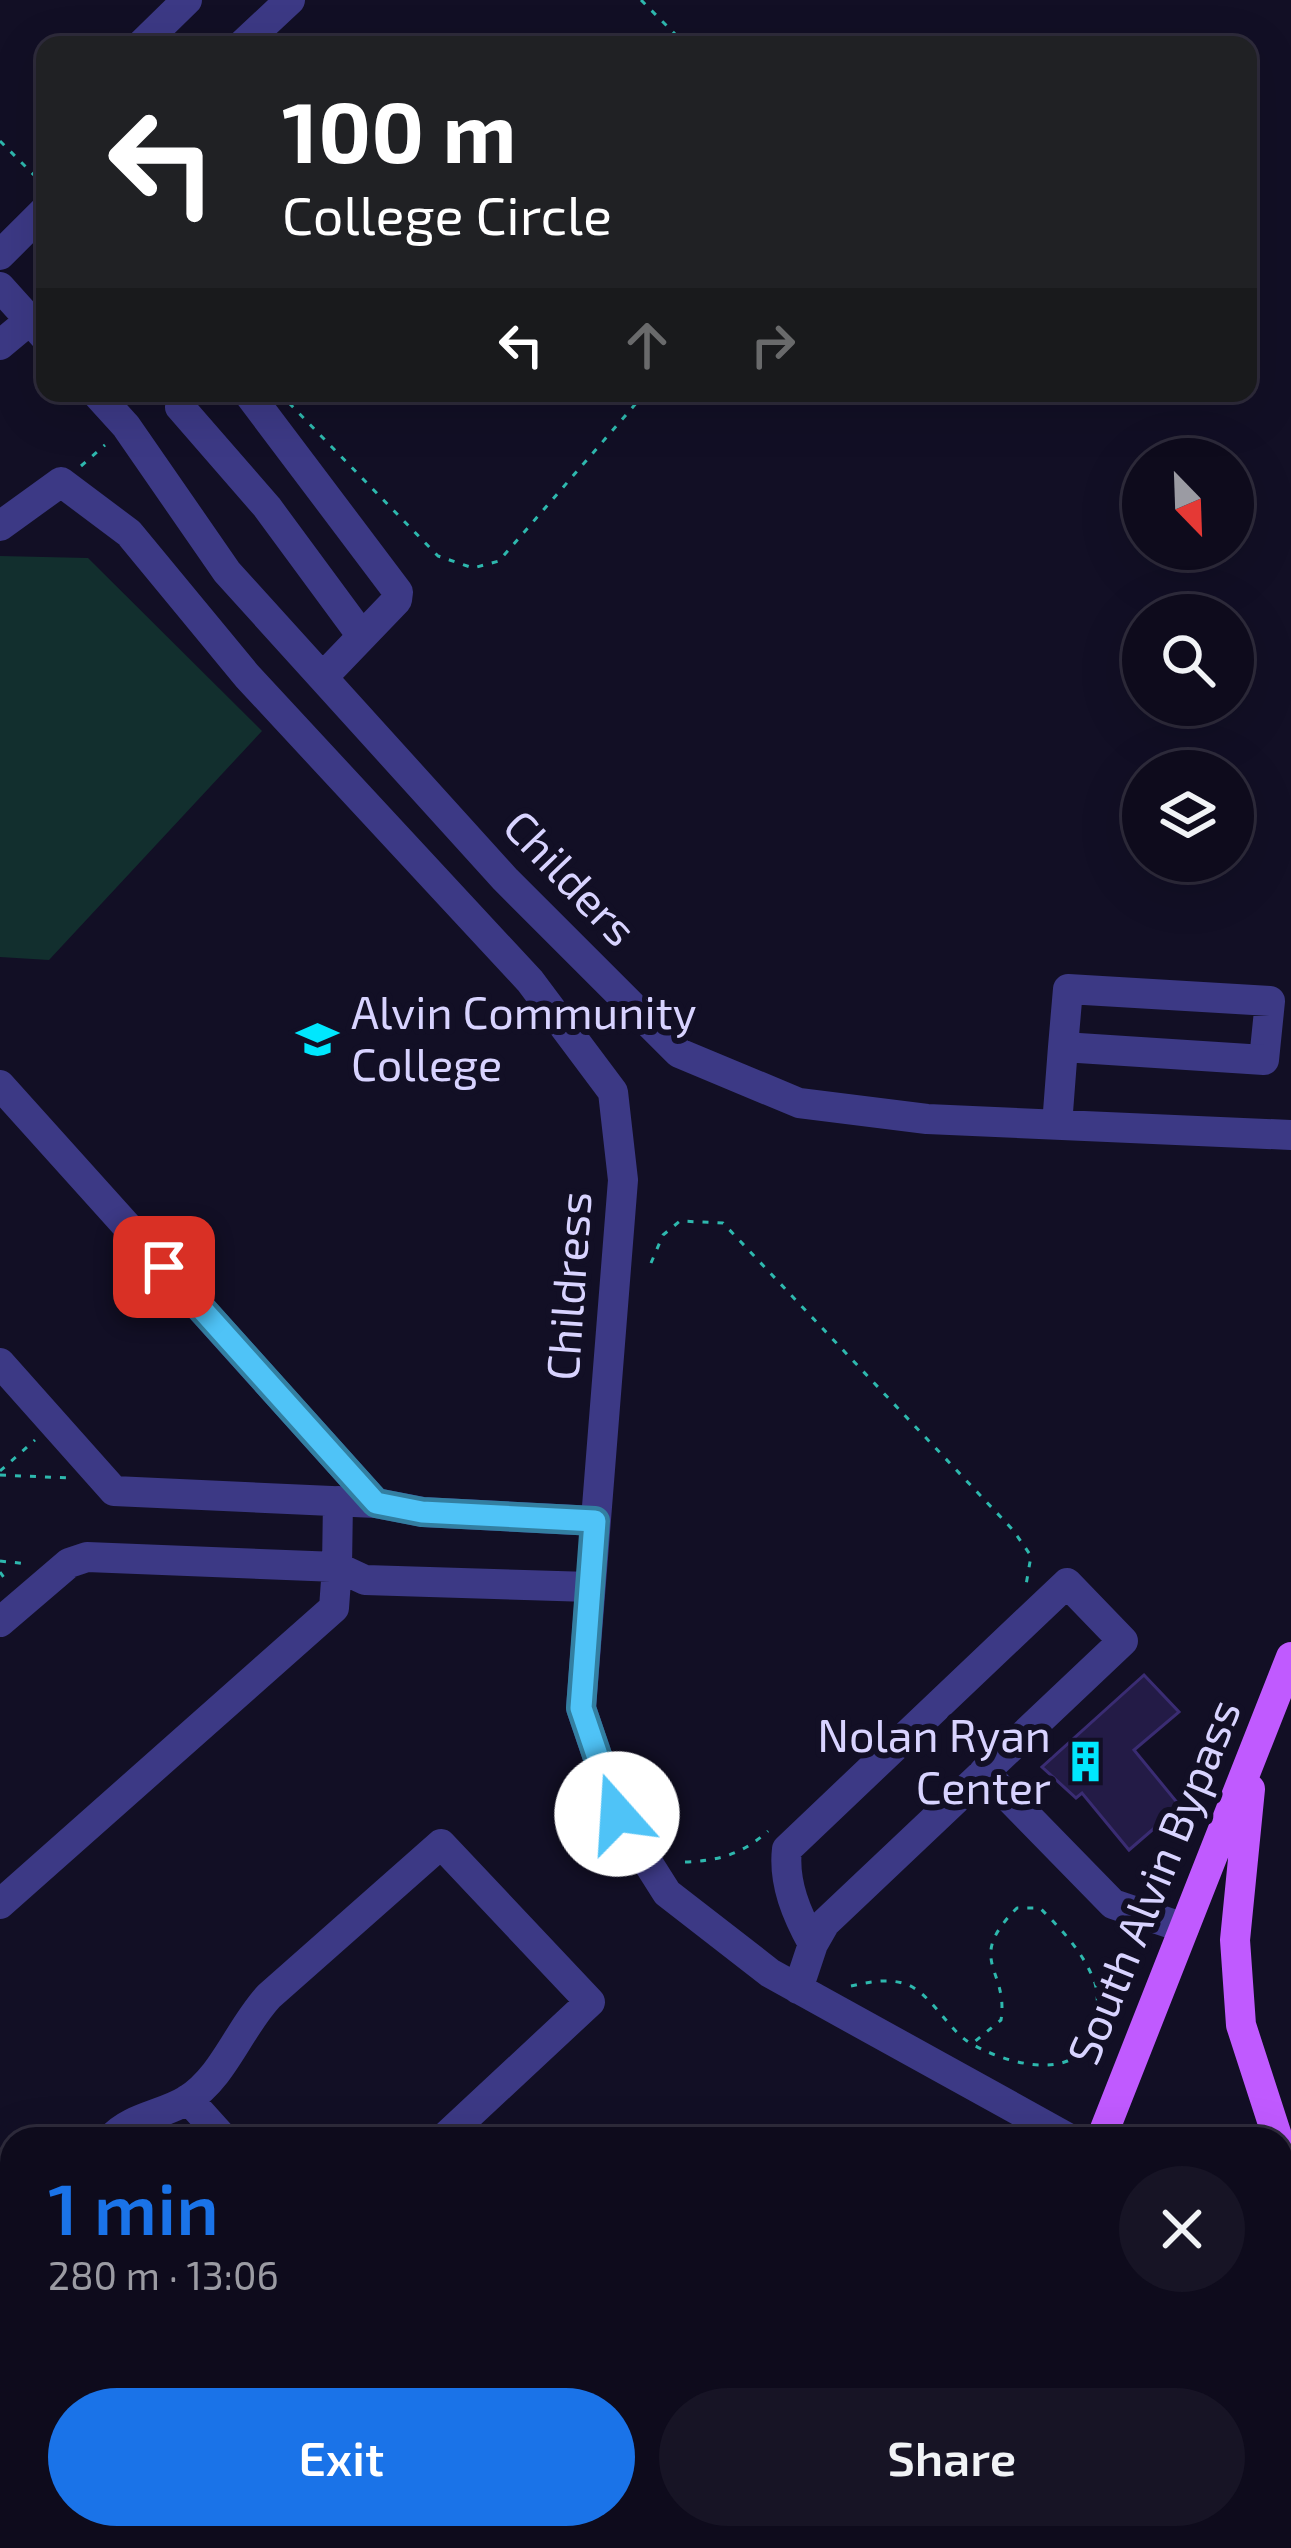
<!DOCTYPE html>
<meta charset="utf-8">
<style>
body{margin:0;font-family:"Exo 2",sans-serif;background:#171425;color:#f1f3f6;height:100vh;display:flex;flex-direction:column;font-size:45px;white-space:nowrap}
*{box-sizing:border-box;margin:0}
p{font-size:39px;color:#9b9ba3}
.icon{flex:none;width:66px;height:66px;fill:none;stroke:currentColor;stroke-width:2;stroke-linecap:round;stroke-linejoin:round}
.map{position:relative;flex:1;overflow:hidden}
.side{position:absolute;left:0px;top:2127px;width:1293px;height:423px;display:flex;flex-direction:column;background:#0e0b1c;border-radius:36px 36px 0 0;box-shadow:0 12px 48px #0002,0 0 0 3px #2e2b3b}
.side>*{flex:none}
.guide{position:absolute;left:36px;top:36px;width:1221px;height:366px;border-radius:24px;box-shadow:0 12px 48px #0002,0 0 0 3px #2e2b3b;background:#202124;color:#fff;overflow:hidden}
.needle{width:78px;rotate:157deg}
.controls{position:absolute;left:1122px;top:438px;display:grid;gap:24px}
.controls a{display:grid;place-items:center;width:132px;height:132px;border-radius:50%;background:#0e0b1c;box-shadow:0 12px 48px #0002,0 0 0 3px #2e2b3b;font-size:60px}
.pin{position:absolute;display:grid;place-items:center;width:102px;height:102px;color:#fff;margin:-51px;border-radius:24px;box-shadow:0 6px 18px #0006}
.me{position:absolute;width:132px;margin:-66px;rotate:341deg;stroke-linejoin:round;filter:drop-shadow(0 0 9px #0008)}
.turn{display:flex;align-items:center;gap:42px;height:252px;padding:0 48px;font-size:54px}
.turn .icon{width:156px;height:156px;stroke-width:2.5}
.turn b{display:block;font-size:84px;line-height:102px}
.lanes{display:flex;align-items:center;height:114px;padding:0 48px;background:#0003;justify-content:center;gap:60px;direction:ltr}
.lanes .off{opacity:.35}
.round{display:grid;place-items:center;flex:none;width:126px;height:126px;border-radius:63px;background:#171425}
.headline{display:flex;align-items:center;justify-content:space-between;height:204px;padding:0 48px}
h1{font-size:72px;font-weight:600;line-height:90px;color:#1a73e8}
.primary-button{display:flex;gap:24px;margin-top:auto;padding:24px 48px}
.primary-button a{flex:1;height:138px;border-radius:72px;background:#1a73e8;color:#fff;font-size:48px;font-weight:600;line-height:138px;text-align:center}
.primary-button a+a{background:#171425;color:#f1f3f6}
.map>svg:first-child{display:block}
.green{fill:#122f2e}
.building{fill:#231b46;stroke:#3a2c73;stroke-width:3}
.lines{fill:none;stroke-linecap:round;stroke-linejoin:round}
.path{stroke:#2eb8ae;stroke-width:3;stroke-dasharray:6 9;stroke-linecap:butt}
.minor{stroke:#3c3985;stroke-width:30}
.major{stroke:#c05aff;stroke-width:30}
.route-casing{stroke:#337fa1;stroke-width:30}
.route{stroke:#4fc3f7;stroke-width:21}
.labels{text-anchor:middle;stroke-width:12;stroke-linejoin:round;paint-order:stroke}
.street-label{font-size:45px;fill:#d8d3ff;stroke:#120f25}
.poi-label{font-size:45px;fill:#d8d3ff;stroke:#120f25;text-anchor:start}
</style>
<div class="map">
<svg width="1291" height="2548" viewBox="0 0 1291 2548">
<rect width="100%" height="100%" fill="#120f25"/>
<path class="green" d="M0,556l88,2 174,173 -213,229 -49,-3z"/>
<path class="building" d="M1144,1675l35,37 -45,38 46,56 -51,44 -47,-57 -6,5 -34,-31z"/>
<g class="lines">
<path class="path" d="M641,0l45,45
M0,141l41,41
M289,403l149,153 35,12 26,-7 146,-168
M81,466l24,-21
M651,1263l12,-28 17,-14 43,2 290,307 18,26 -5,29
M0,1471l35,-31
M0,1475l69,3
M0,1561l28,3
M0,1572l7,10
M685,1862c33,-1 58,-8 83,-31
M851,1986c18,-4 36,-8 55,-2 24,9 40,42 61,57 33,21 105,43 123,-3 6,-16 10,-38 5,-55 -11,-30 -33,-53 -55,-75h-23c-53,53 -8,60 -16,112l-28,23"/>
<path class="minor" d="M141,45l46,-45
M242,45l48,-45
M0,255l45,-45
M0,287l45,50
M0,345l30,-25
M96,393l30,33 101,146 278,307 174,174 120,50 128,16 364,16
M248,393l150,199 -1,8 -74,77
M180,407l87,100 95,129
M0,526l61,-44 68,51 118,143 283,305 83,111 10,88 -42,528 36,106 50,79 103,80 300,166
M1068,989l202,12 -6,59 -201,-13z
M0,1085l376,418 47,9 172,9
M1057,1125l6,-78
M0,1363l114,128 262,12
M0,1622l69,-59 18,-6 250,10 1,-66
M984,1772l129,132 71,24
M0,1904l334,-296 3,-41 28,13 225,7
M798,1989l15,-45c-16,-29 -30,-61 -26,-95l280,-266 56,58 -298,282 -12,21
M188,2099l36,40
M111,2139c19,-22 52,-24 76,-39 37,-23 52,-72 82,-104l172,-152 149,158 -147,137
M0,2244l12,-11
M0,2385l12,14
M0,2544l12,-15
M168,2548l11,-10
M570,2548l11,-10
M733,2548l11,-10
M836,2548l7,-10"/>
<path class="major" d="M1250,1789l-15,151 6,85 37,114
M1101,2139l190,-482
M1281,2147l10,27
M1281,2246l10,4
M1281,2391l10,-20
M873,2548l7,-10
M1160,2548l2,-10
M1187,2548l6,-10"/>
</g>
<g class="lines">
<defs>
<path id="route" d="M164,1267l212,236 46,9 173,9 -14,187 36,106"/>
</defs>
<use href="#route" class="route-casing"/>
<use href="#route" class="route"/>
</g>
<defs>
<symbol id="university-bare" viewBox="-9 -9 18 18"><path d="M0-5L7-2L0 1L-7-2ZM-4 1L0 2.5L4 1V4Q0 6-4 4Z" fill="#00e7fe" stroke="#120f25" stroke-width="2.5" paint-order="stroke"/></symbol>
<symbol id="building-bare" viewBox="-9 -9 18 18"><path d="M-4-6H4V6H1V3H-1V6H-4ZM-2.5-4.3h1.7v1.8h-1.7ZM.8-4.3h1.7v1.8H.8ZM-2.5-1h1.7V.8h-1.7ZM.8-1h1.7V.8H.8Z" fill="#00e7fe" stroke="#120f25" stroke-width="2.5" paint-order="stroke"/></symbol>
</defs>
<g fill-rule="evenodd">
<use href="#university-bare" x="288" y="1010" width="59" height="59"/>
<use href="#building-bare" x="1056" y="1732" width="59" height="59"/>
</g>
<g class="labels">
<g class="street-label">
<text transform="translate(570 878) rotate(46)" y="16">Childers</text>
<text transform="translate(569 1286) rotate(-86)" y="16">Childress</text>
<text transform="translate(1154 1882) rotate(-68)" y="16">South Alvin Bypass</text>
</g>
<g class="poi-label">
<text x="351" y="1029">Alvin Community<tspan x="351" dy="52">College</tspan></text>
<text x="1051" y="1752" text-anchor="end">Nolan Ryan<tspan x="1051" dy="52">Center</tspan></text>
</g>
</g>
</svg>
<div class="controls">
<a><svg class="needle" viewBox="-14 -14 28 28"><path d="M0-13l5 13h-10z" fill="#e53935"/><path d="M0 13l5-13h-10z" fill="#9b9ba3"/></svg></a>
<a><svg class="icon" aria-label="search" viewBox="0 0 24 24"><circle cx="10" cy="10" r="6"/><path d="M15 15l6 6"/></svg></a>
<a><svg class="icon" aria-label="layers" viewBox="0 0 24 24"><path d="M12 4l9 5-9 5-9-5zM3 14l9 5 9-5"/></svg></a>
</div>
<div class="pin" style="left:164px;top:1267px;background:#d93025"><svg class="icon" aria-label="arrive" viewBox="0 0 24 24"><path d="M6 21V4h12l-3 4 3 4H6"/></svg></div>
<svg class="me" style="left:617px;top:1814px" viewBox="-20 -20 40 40"><circle r="19" fill="#fff"/><path d="M0-13L10 11 0 6-10 11z" fill="#4fc3f7"/></svg>
<div class="guide">
<div class="turn"><svg class="icon" aria-label="left" viewBox="0 0 24 24"><path d="M17 20v-9H6M10 6l-5 5 5 5"/></svg><div><b>100 m</b>College Circle</div></div>
<div class="lanes"><svg class="icon" aria-label="left" viewBox="0 0 24 24"><path d="M17 20v-9H6M10 6l-5 5 5 5"/></svg><svg class="icon off" aria-label="ahead" viewBox="0 0 24 24"><path d="M12 20V5M6 11l6-6 6 6"/></svg><svg class="icon off" aria-label="right" viewBox="0 0 24 24"><path d="M7 20v-9h11M14 6l5 5-5 5"/></svg></div>
</div>
<section class="side">
<div class="headline"><div><h1>1 min</h1><p>280 m · 13:06</p></div><a class="round"><svg class="icon" aria-label="close" viewBox="0 0 24 24"><path d="M6 6l12 12M18 6L6 18"/></svg></a></div>
<div class="primary-button"><a>Exit</a><a>Share</a></div>
</section>
</div>
